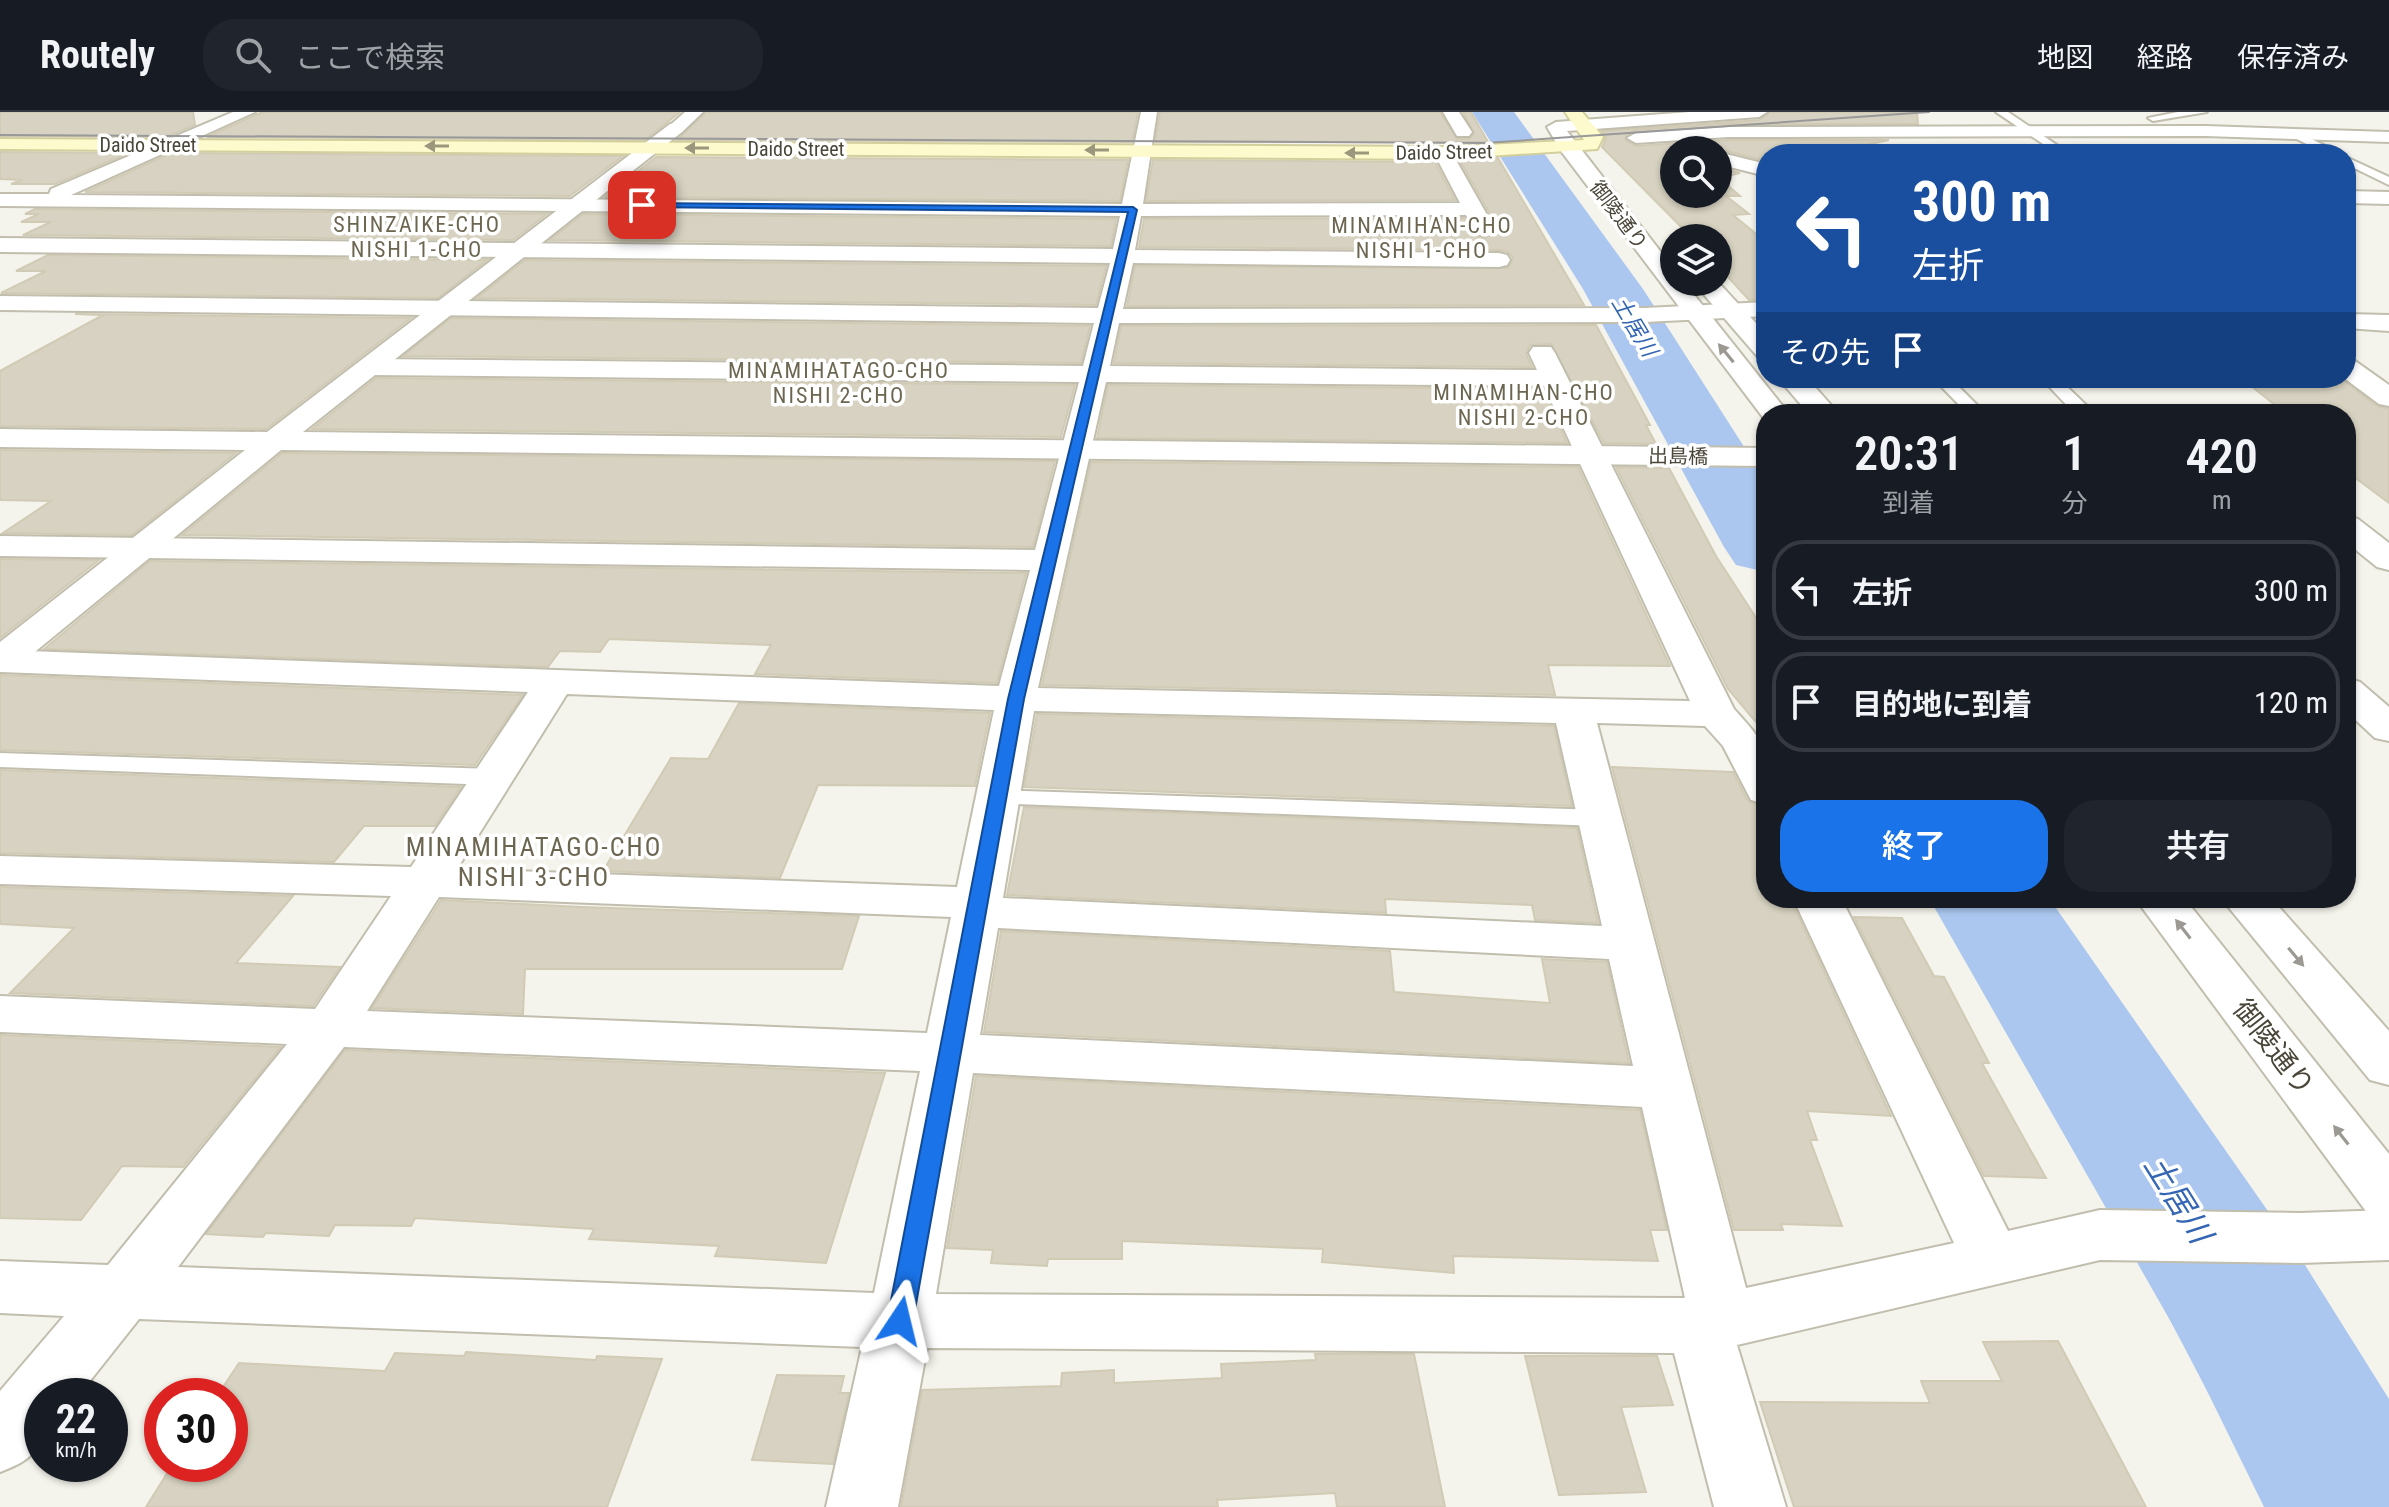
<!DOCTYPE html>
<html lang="ja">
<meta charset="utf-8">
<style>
body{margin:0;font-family:"Roboto Condensed","Noto Sans JP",sans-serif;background:#20242c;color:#f1f3f6;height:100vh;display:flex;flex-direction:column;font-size:30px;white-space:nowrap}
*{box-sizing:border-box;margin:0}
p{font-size:26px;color:#9ea1a6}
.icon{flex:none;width:44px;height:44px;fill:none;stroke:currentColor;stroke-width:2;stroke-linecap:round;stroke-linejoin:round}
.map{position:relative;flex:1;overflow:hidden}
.drawer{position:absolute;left:1756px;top:292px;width:600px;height:504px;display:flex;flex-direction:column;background:#171b24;border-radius:32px;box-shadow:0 2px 6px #0004}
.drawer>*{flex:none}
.guide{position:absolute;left:1756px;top:32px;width:600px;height:244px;border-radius:32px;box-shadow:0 2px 6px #0004;background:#1a4fa0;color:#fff;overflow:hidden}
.fabs{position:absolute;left:1660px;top:24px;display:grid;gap:16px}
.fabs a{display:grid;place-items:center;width:72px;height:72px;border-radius:50%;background:#171b24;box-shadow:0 2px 6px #0004;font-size:40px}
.speed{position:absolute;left:24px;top:1266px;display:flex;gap:16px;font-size:40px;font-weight:700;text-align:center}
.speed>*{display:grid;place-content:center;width:104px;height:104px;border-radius:50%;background:#171b24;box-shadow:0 2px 6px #0004;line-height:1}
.speed small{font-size:20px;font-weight:400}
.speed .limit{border:12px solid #d22;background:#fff;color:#111}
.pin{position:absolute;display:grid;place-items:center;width:68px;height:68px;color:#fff;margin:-34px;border-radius:16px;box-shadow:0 4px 12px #0006}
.me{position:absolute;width:88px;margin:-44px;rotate:10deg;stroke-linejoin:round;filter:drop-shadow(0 0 6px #0008)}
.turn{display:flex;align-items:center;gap:28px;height:168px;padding:0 24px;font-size:36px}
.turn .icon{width:104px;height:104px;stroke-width:2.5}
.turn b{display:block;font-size:56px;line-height:68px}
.then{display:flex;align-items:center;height:76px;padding:0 24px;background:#0003;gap:16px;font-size:30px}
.eta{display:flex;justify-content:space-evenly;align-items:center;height:136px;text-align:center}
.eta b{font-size:48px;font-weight:600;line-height:56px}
.primary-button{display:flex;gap:16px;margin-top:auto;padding:16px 24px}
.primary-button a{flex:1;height:92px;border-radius:32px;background:#1a73e8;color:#fff;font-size:32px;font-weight:600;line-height:92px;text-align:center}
.primary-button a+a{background:#20242c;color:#f1f3f6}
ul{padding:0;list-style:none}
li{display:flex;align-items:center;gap:24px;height:100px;margin:0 16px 12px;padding:0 8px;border:4px solid #363941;border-radius:32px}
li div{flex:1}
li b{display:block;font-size:30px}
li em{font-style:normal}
header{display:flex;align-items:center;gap:48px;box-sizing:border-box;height:112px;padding:0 40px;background:#171b24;border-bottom:2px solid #363941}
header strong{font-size:38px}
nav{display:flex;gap:44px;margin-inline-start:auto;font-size:28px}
.search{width:560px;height:72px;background:#20242c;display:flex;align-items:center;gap:20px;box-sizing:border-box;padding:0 28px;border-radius:32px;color:#9ea1a6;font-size:30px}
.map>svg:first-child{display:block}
.water{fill:#abc7ef}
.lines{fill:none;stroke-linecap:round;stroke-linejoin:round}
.river{fill:#abc7ef;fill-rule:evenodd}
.building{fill:#d7d2c1;stroke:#d1cbb5;stroke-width:2}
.service-casing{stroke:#c1beae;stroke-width:4}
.minor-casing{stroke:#c1beae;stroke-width:4}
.tertiary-casing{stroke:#c1beae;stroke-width:4}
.secondary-casing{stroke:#d3cf9d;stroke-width:4}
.service{fill:#fff;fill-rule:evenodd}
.minor{fill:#fff;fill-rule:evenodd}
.tertiary{fill:#fff;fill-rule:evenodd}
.secondary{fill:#fdface;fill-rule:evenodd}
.tram{stroke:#999;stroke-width:2}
.oneway{fill:#9b977c}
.oneway2{fill:#9b9992}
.route{fill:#1a73e8;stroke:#114b97;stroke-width:2}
.labels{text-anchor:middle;stroke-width:7;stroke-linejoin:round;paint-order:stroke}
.far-street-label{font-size:20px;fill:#4a4639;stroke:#fff}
.far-neighbourhood-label{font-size:22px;letter-spacing:2px;fill:#6c6651;stroke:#fff}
.far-water-label{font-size:22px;font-style:italic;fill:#3566b3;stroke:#fff}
.neighbourhood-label{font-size:26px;letter-spacing:2px;fill:#6c6651;stroke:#fff}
.near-street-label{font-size:28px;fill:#4a4639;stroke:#fff}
.near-water-label{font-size:32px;font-style:italic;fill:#3566b3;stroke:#fff}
</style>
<header>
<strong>Routely</strong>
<div class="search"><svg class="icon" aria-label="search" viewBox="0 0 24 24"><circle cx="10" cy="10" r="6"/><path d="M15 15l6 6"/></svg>ここで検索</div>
<nav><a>地図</a><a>経路</a><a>保存済み</a></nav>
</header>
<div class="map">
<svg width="2389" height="1395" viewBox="0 0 2389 1395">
<rect width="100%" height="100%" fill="#f5f4ec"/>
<path class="water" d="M2284,1166l105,171v58h-121l-119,-227z"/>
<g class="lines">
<path class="river" d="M1472,0h42l129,177 123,192v91l-30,-7 -12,-18 -141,-258z
M1929,786h120l251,359 89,142v108h-125l-77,-157z"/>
</g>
<path class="building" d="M0,0h193l2,13 -29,12 -166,-1z
M262,0h418l-35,28 -438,-3z
M706,0h432l-6,30 -455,-2z
M1160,0h280l17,27h12l5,-5 -11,-22h8l17,30h-333z
M1770,0h147l1,12h-190l-92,6 -10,5v6l10,5 92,-6h161l-65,14h-58v7l-47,-12 -45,1v44h44v-27l22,6 -21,5 21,18h-14l23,18 -16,1 33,27v57l-17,1 -31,-34v-28h-26l-90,-91 4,-9 -4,-7 157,-11z
M0,40l129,1 -74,31h-44l11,-4 -22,-1z
M171,41l452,3 -53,40 -485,-4z
M656,45l472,3 -8,41 -515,-4z
M1498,46l86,147 -457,1 8,-40 373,2 5,-10 -5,-6 -9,-2 -360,-3 5,-28 320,-1 9,17 12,3 11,-6 2,-4 -38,-67z
M1153,48l282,2 20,38 -309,1z
M35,97l512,5 -34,26 -490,-5 28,-13h-30l18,-8h-14z
M583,102l533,5 -5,27 -561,-6z
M48,143l439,5 -49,38 -437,-5 45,-22h-30z
M525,148l581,6 -10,39 -619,-7z
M75,202h1l335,4 -145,111 -266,-3v-55l103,-56z
M451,206l639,8 -9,37 -678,-7z
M1596,213l54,100h-4l10,19 -52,-1 -53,-99 -21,1 -4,9 6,13 -418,-4 7,-37z
M376,266l699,7 -14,52 -749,-8z
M2241,266h100l36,28 12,3v94l-43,-32v-57h-76l-12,-9h17z
M1108,273l434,4 25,54 -470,-5z
M0,338l236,3 -104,82 -129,-2 48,-32 -51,-1z
M282,341l773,8 -22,86 -851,-12z
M1091,350l487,5 92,199 -122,-1 7,30 -513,-10z
M1616,355l53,1 47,88 50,77v101l-38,-45z
M0,447l99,1 -99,78z
M150,449l876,12 -29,110 -242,-9 16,-29 -162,-6 -9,13 -40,-1 -12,16 -504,-18z
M0,563l523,20 -48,70 -475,-15z
M739,591l251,10 -15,73 -157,-1 -38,93 -177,-7 68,-113 37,1z
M1037,602l517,12 18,80 -548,-19z
M1612,655l121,5 15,29 18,6v91h24l101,218 -84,-5 10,29h-7l32,86 -61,-2 2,6h-49z
M0,658l461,17 -26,39h-71l-30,36 -334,-9z
M1024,695l553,21 21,95 -63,-3 -3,-15 -147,-6 1,14 -379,-18z
M0,775l293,9 -57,67 104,4 -27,39 -303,-13 64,-65 -74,-4z
M441,788l140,7 278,9 -17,53h-317l-2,45 -151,-6z
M1854,805l48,1 32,58 10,1 45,86h-7l64,115 -62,-2z
M1001,819l389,20 4,41 156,11 -8,-44 65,3 22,101 -645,-31z
M0,923l281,12 -98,120 -61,-1 -41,54 -81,-2z
M345,938l540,23 -59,190 -111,-7 4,-10 -130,-7 5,-10 -179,-11 -4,8 -76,-1 -6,11 -63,-3 -3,4 -57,-3z
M976,964l664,34 27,120h-17l8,31 -205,-5 1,17 -132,-11 1,-13 -201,-8v18h-74l-1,7 -56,-3 2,-13 -46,-2z
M2058,1229l88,166h-352l-34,-105 170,1 -9,-22h81l-19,-39z
M466,1240l130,8 1,-4 65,3 -55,148h-461l27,-43h57v-68h-13l22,-33 146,8 10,-18 69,3z
M1315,1242h99l31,153h-108l-2,-14 -118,7 1,7h-317l21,-117 139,-4 1,-13 52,-3v13l108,-5 -1,-14 95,-4z
M1525,1244h132l16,49 -52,2 25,85 -87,3z
M777,1263l67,1 -4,17h9l-16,71 -81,-4z"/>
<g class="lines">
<defs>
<path id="service" d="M1996,0h12l62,42h-12z
M2178,0h29l-54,9 -5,-3z
M2295,19l43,21 1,2h-13l-35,-18 -1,-2z
M2346,45l43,20v8l-43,-21z
M1933,266h17l36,36h-18z
M2041,266h17l29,28 2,4 -2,4h-12z
M0,641l493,16 9,3 4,5 -4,5 -9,3 -493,-18z
M997,678l603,20 9,2 4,6 -4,6 -9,2 -612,-23 -4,-5 4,-5z"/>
<path id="minor" d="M233,0h22l-184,83 1051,9 19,-92h16l-14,92 317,-1 -26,-50 9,-6 9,6 43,76 -11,6 -8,-1 -10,-19 -325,1 -6,34 364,3 8,2 3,5 -3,5 -8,2 -366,-4 -10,46 522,-1 121,-6v14l-121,6 -526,1 -9,43 427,4 -8,-17 4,-6h18l4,6 179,356c38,41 32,41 32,95l-15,-4 -28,-54 -18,-20 -108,-3 149,565 208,-45 -161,-345h48l167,333 92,-21 200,3 89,-3v50l-89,3 -200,-3 -363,85 49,162h-72l-40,-154 -747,-5 -29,159h-72l36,-160 -723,-28 -61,77h-36c0,45 4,59 -42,76v-81l64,-75 -64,-3v-52l108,4 179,-221 -287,-12v-36l315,13 76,-113 -391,-12v-28l411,11 117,-175 -528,-20v-22l999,36 31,-116 -1030,-14v-20l1035,14 44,-168 -707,-7 -9,-2 -4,-6 4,-6 9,-2 711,7 11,-43 -1094,-13v-14l1098,12 12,-45 -1110,-11v-14l1113,11 7,-33 -1120,-10v-12h49l2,-5zM1106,270l438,4 146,315 -652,-13zM567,582l427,16 -37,177 -500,-18zM1034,599l522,12 46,203 -599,-28zM439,785l512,20 -24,116 -560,-22zM998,816l611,31 24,107 -653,-31zM344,935l576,24 -46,222 -696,-26zM973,961l669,34 43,191 -749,-4z
M685,0h18l-21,20h-12l-3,-4z
M1443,0h16l13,20 -3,4h-12z
M2205,14l184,6v10l-184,-6 -477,1 -92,6 -9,-5 9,-5 92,-6z
M1718,40l48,12v12l-48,-12z
M2346,79l43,1v12l-43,-1z
M2346,202l43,1v16l-43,-3z
M2346,247l9,2 34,24v21l-10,-2 -35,-26z
M2346,404l12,3 31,24v27l-12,-3 -31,-25z
M2346,566l14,4 29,25v34l-14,-3 -29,-27z"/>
<path id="tertiary" d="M1690,0h77l-8,5 -192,14 107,138v13h10l105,132h-23l-1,6 -204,-269 -14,-24 9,-5z
M676,11l6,1 3,4 -3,4 -379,300 1463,16v18l-1485,-16 -267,219 -14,3v-30l245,-192 -245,-3v-18l267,3 403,-308z
M1693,170h25l48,52v24l-9,-2z
M1778,266h29l32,36h-30z
M2135,786h49l205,256v66l-21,-6z
M2221,786h50l118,133v54l-19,-5z"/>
<path id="secondary" d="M1565,0h17l21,25 -6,12 -154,10 -1443,-10v-10l1443,8 141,-7z"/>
</defs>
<use href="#service" class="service-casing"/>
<use href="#minor" class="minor-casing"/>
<use href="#tertiary" class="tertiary-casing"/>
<use href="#secondary" class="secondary-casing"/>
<use href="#service" class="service"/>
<use href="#minor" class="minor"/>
<use href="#tertiary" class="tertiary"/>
<use href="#secondary" class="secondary"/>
<path class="tram" d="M0,23l1485,8 444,-31"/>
</g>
<defs><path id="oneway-solid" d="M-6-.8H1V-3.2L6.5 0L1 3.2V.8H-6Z" transform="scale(2)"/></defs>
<g class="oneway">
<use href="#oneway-solid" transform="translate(437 34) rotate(-180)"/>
<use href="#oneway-solid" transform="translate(697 36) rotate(-180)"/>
<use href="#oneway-solid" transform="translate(1097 38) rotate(-180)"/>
<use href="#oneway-solid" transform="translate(1357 41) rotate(-180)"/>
</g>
<g class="oneway2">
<use href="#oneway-solid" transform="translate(1726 241) rotate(-129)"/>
<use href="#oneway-solid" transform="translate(2183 817) rotate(-128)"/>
<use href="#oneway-solid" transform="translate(2296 845) rotate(50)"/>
<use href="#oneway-solid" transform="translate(2341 1023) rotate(-128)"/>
</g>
<path class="route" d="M639,91l494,4 4,3 -113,489 -111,622 -4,8 -9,3 -10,-3 -3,-8 121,-622 120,-487 -486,-5z"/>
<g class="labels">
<g class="far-street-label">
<text x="148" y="40">Daido Street</text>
<text x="796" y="44">Daido Street</text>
<text transform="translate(1444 40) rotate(-1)" y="7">Daido Street</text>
<text transform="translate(1619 103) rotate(53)" y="7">御陵通り</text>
<text transform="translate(1678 344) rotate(1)" y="7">出島橋</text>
</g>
<g class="far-neighbourhood-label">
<text x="417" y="120">SHINZAIKE-CHO<tspan x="417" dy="25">NISHI 1-CHO</tspan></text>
<text x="1422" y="121">MINAMIHAN-CHO<tspan x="1422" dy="25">NISHI 1-CHO</tspan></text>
<text x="839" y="266">MINAMIHATAGO-CHO<tspan x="839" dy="25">NISHI 2-CHO</tspan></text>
<text x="1524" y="288">MINAMIHAN-CHO<tspan x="1524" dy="25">NISHI 2-CHO</tspan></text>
</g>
<g class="far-water-label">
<text transform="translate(1635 214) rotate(59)" y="8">土居川</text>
</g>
<g class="neighbourhood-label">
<text x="534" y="744">MINAMIHATAGO-CHO<tspan x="534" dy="30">NISHI 3-CHO</tspan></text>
</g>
<g class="near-street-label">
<text transform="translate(2274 935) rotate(52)" y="10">御陵通り</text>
</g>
<g class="near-water-label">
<text transform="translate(2178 1087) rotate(58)" y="11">土居川</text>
</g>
</g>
</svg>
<div class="fabs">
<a><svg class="icon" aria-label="search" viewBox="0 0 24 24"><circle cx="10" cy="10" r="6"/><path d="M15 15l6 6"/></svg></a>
<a><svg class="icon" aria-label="layers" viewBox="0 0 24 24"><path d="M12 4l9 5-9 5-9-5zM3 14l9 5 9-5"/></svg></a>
</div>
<div class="speed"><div>22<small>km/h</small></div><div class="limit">30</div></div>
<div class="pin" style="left:642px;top:93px;background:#d93025"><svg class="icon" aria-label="arrive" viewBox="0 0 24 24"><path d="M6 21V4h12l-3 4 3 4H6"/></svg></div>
<svg class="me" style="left:900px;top:1209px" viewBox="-20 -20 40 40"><path d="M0-17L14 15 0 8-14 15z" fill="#1a73e8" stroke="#fff" stroke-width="4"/></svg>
<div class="guide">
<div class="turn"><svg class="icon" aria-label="left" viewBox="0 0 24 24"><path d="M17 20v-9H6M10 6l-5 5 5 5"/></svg><div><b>300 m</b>左折</div></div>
<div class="then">その先<svg class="icon" aria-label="arrive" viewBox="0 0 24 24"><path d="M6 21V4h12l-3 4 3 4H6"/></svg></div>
</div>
<section class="drawer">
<div class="eta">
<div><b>20:31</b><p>到着</p></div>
<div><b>1</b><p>分</p></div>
<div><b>420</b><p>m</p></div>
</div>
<ul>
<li><svg class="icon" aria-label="left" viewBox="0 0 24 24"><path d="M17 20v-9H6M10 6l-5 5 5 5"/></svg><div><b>左折</b></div><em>300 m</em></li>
<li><svg class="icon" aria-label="arrive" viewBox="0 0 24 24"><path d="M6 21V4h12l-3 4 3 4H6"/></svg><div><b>目的地に到着</b></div><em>120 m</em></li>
</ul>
<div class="primary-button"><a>終了</a><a>共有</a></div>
</section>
</div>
